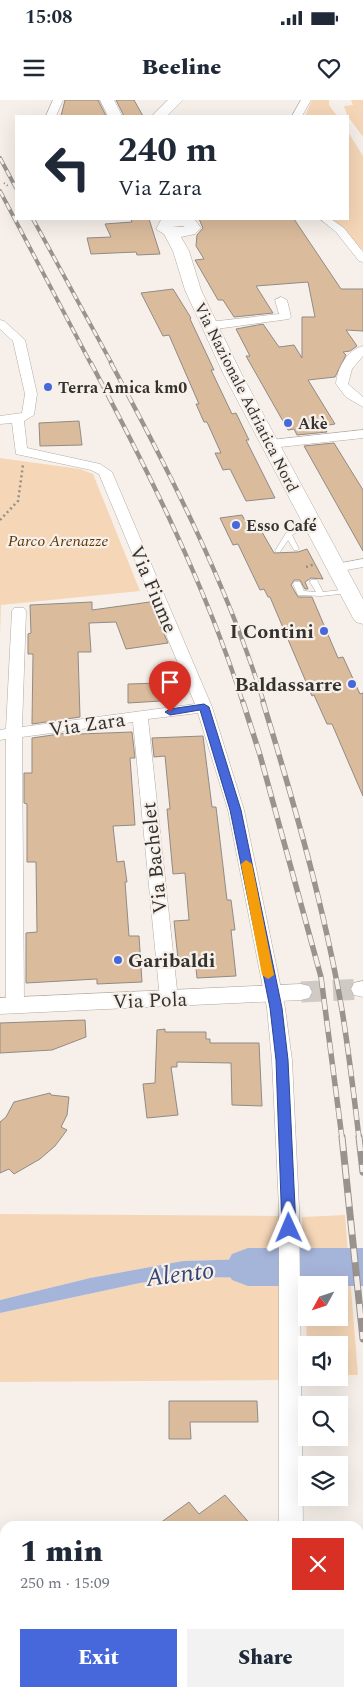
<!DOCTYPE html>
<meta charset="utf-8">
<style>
body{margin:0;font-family:Spectral,serif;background:#f2f2f3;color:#1f2937;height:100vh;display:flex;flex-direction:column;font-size:19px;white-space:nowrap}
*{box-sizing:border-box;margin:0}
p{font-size:16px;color:#747a83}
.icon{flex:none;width:28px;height:28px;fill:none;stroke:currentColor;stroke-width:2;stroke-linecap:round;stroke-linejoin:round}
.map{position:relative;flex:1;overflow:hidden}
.details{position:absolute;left:0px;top:1421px;width:364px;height:176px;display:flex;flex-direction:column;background:#fff;border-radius:15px 15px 0 0;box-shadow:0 5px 20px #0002}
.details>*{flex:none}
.hud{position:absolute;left:15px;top:15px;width:334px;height:105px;border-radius:0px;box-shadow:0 5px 20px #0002;background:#fff;color:#1f2937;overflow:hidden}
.needle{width:32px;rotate:230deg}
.buttons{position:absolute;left:298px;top:1176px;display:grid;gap:10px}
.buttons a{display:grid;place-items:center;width:50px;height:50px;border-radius:0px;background:#fff;box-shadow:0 5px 20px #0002;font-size:25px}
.pin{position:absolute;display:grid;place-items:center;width:42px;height:42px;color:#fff;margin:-51px -21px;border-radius:50% 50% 50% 0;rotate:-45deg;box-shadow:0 0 5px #0007}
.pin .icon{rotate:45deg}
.me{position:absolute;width:55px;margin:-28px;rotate:359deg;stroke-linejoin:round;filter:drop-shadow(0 0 4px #0008)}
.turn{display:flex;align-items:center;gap:18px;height:105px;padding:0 20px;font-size:22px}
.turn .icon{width:65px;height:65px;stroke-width:2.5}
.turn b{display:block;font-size:35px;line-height:42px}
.round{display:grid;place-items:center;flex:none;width:52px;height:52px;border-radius:0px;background:#f2f2f3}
.head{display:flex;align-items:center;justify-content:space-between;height:85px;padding:0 20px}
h1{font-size:30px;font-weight:800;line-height:38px}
.action{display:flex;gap:10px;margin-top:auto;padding:10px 20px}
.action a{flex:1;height:58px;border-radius:0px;background:#4668db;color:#fff;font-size:20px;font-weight:800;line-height:58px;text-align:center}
.action a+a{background:#f2f2f3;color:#1f2937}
.status{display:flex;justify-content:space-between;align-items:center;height:35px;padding:0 25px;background:#fff;direction:ltr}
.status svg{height:14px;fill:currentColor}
header{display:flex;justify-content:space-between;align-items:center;height:65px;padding:0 20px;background:#fff;font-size:22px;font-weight:800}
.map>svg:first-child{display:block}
.green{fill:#f5d6b7;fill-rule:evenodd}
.water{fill:#a5b4d9}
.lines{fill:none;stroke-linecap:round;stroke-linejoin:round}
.river{fill:#a5b4d9;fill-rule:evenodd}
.building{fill:#dabb9c;stroke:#918b85}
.tertiary-tunnel{stroke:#d0cac5;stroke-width:21;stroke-dasharray:21 11;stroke-linecap:butt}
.service-casing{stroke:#b1aba4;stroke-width:1}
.minor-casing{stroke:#b1aba4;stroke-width:1}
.tertiary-casing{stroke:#b1aba4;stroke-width:1}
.secondary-casing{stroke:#b1aba4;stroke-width:1}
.path-far1{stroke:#948f8b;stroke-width:2;stroke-dasharray:1 2.5;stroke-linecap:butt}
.path{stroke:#948f8b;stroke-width:2.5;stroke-dasharray:2 3;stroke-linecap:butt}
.service{fill:#fff;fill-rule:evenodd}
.minor{fill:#fff;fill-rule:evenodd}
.tertiary{fill:#fff;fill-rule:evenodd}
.secondary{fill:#fff;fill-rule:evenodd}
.rail-far3-casing{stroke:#98938f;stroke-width:4}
.rail-far2-casing{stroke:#98938f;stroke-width:4.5}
.rail-far1-casing{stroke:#98938f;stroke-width:5.5}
.rail-casing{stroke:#98938f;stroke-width:7}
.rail-far3{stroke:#f7f0ea;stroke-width:2.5;stroke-dasharray:7;stroke-linecap:butt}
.rail-far2{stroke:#f7f0ea;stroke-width:3;stroke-dasharray:9;stroke-linecap:butt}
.rail-far1{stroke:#f7f0ea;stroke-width:4;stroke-dasharray:11;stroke-linecap:butt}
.rail{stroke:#f7f0ea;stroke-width:5;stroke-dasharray:14;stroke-linecap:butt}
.route{fill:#4668db;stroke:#2e448e}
.slow{fill:#f59e0b}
.poi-dot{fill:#4668db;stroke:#f7f0ea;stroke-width:2}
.labels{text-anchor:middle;stroke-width:4.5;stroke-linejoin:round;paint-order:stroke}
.far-poi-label{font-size:16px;font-weight:bold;fill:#34322f;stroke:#f7f0ea;text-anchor:start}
.far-street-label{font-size:16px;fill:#34322f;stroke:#f7f0ea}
.far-park-label{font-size:16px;font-style:italic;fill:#613900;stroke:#f7f0ea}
.street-label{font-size:20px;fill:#34322f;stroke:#f7f0ea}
.poi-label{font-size:20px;font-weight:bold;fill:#34322f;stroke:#f7f0ea;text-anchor:end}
.near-water-label{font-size:25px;font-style:italic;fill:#334575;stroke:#f7f0ea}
</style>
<div class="status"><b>15:08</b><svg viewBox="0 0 49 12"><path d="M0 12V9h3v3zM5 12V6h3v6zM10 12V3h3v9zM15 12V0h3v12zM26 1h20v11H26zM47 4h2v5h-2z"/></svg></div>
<header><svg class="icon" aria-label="menu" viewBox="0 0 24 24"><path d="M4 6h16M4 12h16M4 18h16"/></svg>Beeline<svg class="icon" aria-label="heart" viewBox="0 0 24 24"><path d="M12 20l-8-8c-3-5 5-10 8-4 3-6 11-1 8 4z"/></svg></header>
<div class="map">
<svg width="363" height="1597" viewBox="0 0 363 1597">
<rect width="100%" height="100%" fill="#f7f0ea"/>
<path class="green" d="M312,0h17v5l8,11h-32z
M351,0h12v37l-16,-22 -3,-9 9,-1z
M348,32l15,24v94l-34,-31h19z
M0,358l80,11 13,5 47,117 -139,14 -1,32z
M0,1114l279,2 1,42 -97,3 -93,17 -90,22z
M345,1115l13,160h-19v-30h-32l-5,-128zM306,1185h33v33h-33z
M183,1177l97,1 4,102 -284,2v-69l140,-30z"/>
<path class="water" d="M280,1158v20l-97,-1 -43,6 -140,30v-13l90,-22 93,-17z
M303,1158h45l2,24 -26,-5h-20z"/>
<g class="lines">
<path class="river" d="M248,1148h115v38h-115l-16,-6 -7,-13 7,-13z"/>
</g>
<path class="building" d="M65,0h33l8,16h-45z
M116,0h18l9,16h-19z
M131,119h18l11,35 -23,1 -1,-3 -45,2 -4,-16 24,-1 -6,-13 27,-2z
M199,119h95l47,70h22v42l-17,-1 11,16 -7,5 -7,1 3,3 -11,22 -27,3 27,44 -12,2 4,6 -30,3 -3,-6 -6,1 -42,-74h4l-14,-27 27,-5 16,23 15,-2 8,13v-41h13l-7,-35 -52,4 17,27 -39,4 -11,-17h-5l-23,-40 9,-1 -8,-13 1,-11 6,-7z
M173,189l18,29 -1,1 24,51h-3l21,44 4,-1 13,27h-3l29,58 -29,3 -16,-32 -7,1 -8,-17h6l-14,-31h-3l-8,-18h3l-30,-69 -6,1 -22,-43z
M79,321l3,24 -42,1 -1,-23z
M334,343l29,47v61l-59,-105z
M242,415l10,18 10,-1 12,21 24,-1 9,-3 16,30 -12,-1 -6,4 3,7h-3l-5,-9h-6l-3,5 7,12h14l26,61 5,-1 17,37 3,-1v103l-31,-72h-5l-13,-29 -2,1 -42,-99h-2l-4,-8 -4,1 -22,-46 -5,1 -13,-27z
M92,502v8l58,-8 18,41 -42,6 -10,-27 -27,1 2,29h-13l2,65 -48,7 1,-70h-5v-20l3,-1 -1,-28z
M160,583l1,18 -33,2v-19z
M80,631v3l52,-2 3,26h-5l5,67 -22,1 4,36 7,-1 3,21h-2l4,54h10l3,46 -45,2v-5l-71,4v-50l11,-1 -1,-70h-9v-58l-3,-1v-30h8v-35z
M203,636l9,71h4l11,93h4l4,30h-4l5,46 -39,2 -2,-19h-17l-4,-38 15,-1 -4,-47 -12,1 -6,-65h3l-5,-53 -11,1 -2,-19z
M85,920l1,17 -34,13 -52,3v-30z
M165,929v3h41v7h4v4h49l3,63 -30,-1 -1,-42 -54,-1v5h-6l7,48 -31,3 -4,-34 12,-1 2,-53z
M50,993l1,2 18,2 -2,18 -6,12 6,3 -12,16 -15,13 -26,15 -5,-5 -9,4v-51l6,-5 8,-15z
M169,1301h88l1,21h-68l1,17h-22z
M225,1395l27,31h-96l33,-24 10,12z"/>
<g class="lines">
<path class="tertiary-tunnel" d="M301,892l61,-3"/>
<defs>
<path id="service" d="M312,420l2,1v2l-22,12 7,14 -1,1h-4l-6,-10 -8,12h-4l-1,-1 11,-18z
M311,480h6l6,12 26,-3 4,2 -4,2 -28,3 -23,-1 -5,-11 1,-2h6l4,9 12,1 -6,-10z"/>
<path id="minor" d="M53,0h10l-7,16h-10z
M301,0h10l-9,16h-10z
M320,119h11l13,9 19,24v10l-4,-1 -23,-29z
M281,197l6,3 4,17 -2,2 -80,11 -6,-4 6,-4 70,-8 -4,-14z
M0,220l4,1 21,19 12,54 -3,21 -10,6 3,27 73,16 12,8 100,235 32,103 41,198 7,52 7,148 4,318h-24v-318l-7,-148 -5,-52 -39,-198 -30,-97 -50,6 30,280 -2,5 -7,2 -7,-2 -2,-5 -27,-277 -111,15 2,268 -2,5 -7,2 -7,-2 -2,-5v-266l-6,1v-10l6,-1 6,-118 2,-3h10l2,3 -4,116 173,-23 -96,-230 -8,-4 -75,-16 -4,-31 -12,1v-8l22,-3 3,-19 -12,-53 -13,-12z
M363,246v10l-11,13 -4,15 15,13v10l-17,-10 -10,-13c1,-15 11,-34 27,-38z
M363,330v8l-92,10 -6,-4 6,-4z
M363,459v8l-27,5 -5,-1 -2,-3 2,-3z
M281,1592h26v5h-26z"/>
<path id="tertiary" d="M363,881v16l-9,-2 -3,-6 3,-6z
M301,884l8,2 3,6 -3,6 -8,2 -301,14v-16z"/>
<path id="secondary" d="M100,0h14l8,16h-14z
M168,0h15l-16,16h-15z
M165,119l30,1 6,8 -6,6 -14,3 8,14 12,39 40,83 122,226v25l-7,-2 -3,-4 -130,-245 -38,-83 -12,-39 -9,-17 -8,-5 5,-9zM182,126l3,1h-13z"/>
</defs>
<use href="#service" class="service-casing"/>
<use href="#minor" class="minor-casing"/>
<use href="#tertiary" class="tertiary-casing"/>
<use href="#secondary" class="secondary-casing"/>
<path class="path-far1" d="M4,83l4,3"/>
<path class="path" d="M0,420l18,-19 5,-36
M306,467l9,-3"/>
<use href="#service" class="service"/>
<use href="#minor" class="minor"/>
<use href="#tertiary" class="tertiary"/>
<use href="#secondary" class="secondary"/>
<defs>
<path id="rail-far3" d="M0,58l16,30
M0,91l91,173
M33,119l79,145"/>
<path id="rail-far2" d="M91,263c58,110 114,221 152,340
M111,263c59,110 116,221 153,340"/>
<path id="rail-far1" d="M243,602l17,53 61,222 21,161
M263,602c31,101 61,204 79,308 7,43 12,86 17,128"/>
<path id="rail" d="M342,1037l21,202
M359,1037l4,35"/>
</defs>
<use href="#rail-far3" class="rail-far3-casing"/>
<use href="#rail-far2" class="rail-far2-casing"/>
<use href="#rail-far1" class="rail-far1-casing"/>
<use href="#rail" class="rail-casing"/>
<use href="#rail-far3" class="rail-far3"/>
<use href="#rail-far2" class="rail-far2"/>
<use href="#rail-far1" class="rail-far1"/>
<use href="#rail" class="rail"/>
</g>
<path class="route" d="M204,604l5,3 32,103 41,198 6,52 8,168 -2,4 -5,1 -5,-1 -2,-4 -6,-168 -6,-52 -40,-198 -30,-100 -30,5 -5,-3 5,-3z"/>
<path class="slow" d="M246,760l6,4 22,111 -6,4 -6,-4 -21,-111z"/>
<g class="poi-dot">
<circle cx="48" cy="287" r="5"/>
<circle cx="288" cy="323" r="5"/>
<circle cx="236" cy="425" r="5"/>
<circle cx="324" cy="531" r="5"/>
<circle cx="352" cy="584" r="5"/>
<circle cx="118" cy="860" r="5"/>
</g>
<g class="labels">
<g class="far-poi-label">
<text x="58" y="293">Terra Amica km0</text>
<text x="298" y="329">Akè</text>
<text x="246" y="431">Esso Café</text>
</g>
<g class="far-street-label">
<text transform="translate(247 297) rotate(63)" y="6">Via Nazionale Adriatica Nord</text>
</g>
<g class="far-park-label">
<text x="58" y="446">Parco Arenazze</text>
</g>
<g class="street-label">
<text transform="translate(154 489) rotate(67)" y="7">Via Fiume</text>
<text transform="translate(87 624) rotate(-8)" y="7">Via Zara</text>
<text transform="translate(154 758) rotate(-96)" y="7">Via Bachelet</text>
<text transform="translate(150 900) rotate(-2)" y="7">Via Pola</text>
</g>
<g class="poi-label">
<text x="314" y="538">I Contini</text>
<text x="342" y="591">Baldassarre</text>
<text x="128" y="867" text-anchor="start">Garibaldi</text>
</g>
<g class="near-water-label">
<text transform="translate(180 1173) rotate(-7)" y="9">Alento</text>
</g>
</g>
</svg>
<div class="buttons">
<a><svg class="needle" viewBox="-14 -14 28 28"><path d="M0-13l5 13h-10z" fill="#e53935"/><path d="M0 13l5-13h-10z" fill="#747a83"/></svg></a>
<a><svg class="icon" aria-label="sound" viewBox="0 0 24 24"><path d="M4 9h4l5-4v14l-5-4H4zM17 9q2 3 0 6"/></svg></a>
<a><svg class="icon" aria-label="search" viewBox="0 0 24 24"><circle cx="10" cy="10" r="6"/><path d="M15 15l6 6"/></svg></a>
<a><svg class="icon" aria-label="layers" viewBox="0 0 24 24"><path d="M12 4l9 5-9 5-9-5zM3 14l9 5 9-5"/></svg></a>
</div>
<div class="pin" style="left:170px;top:612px;background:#d93025"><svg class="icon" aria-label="arrive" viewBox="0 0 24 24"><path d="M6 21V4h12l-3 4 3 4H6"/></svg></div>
<svg class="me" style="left:289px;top:1128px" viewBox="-20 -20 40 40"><path d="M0-17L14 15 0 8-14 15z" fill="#4668db" stroke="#fff" stroke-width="4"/></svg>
<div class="hud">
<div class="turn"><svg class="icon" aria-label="left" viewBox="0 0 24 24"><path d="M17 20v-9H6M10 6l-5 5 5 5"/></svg><div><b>240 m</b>Via Zara</div></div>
</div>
<section class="details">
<div class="head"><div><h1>1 min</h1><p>250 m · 15:09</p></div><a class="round" style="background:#d93025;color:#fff"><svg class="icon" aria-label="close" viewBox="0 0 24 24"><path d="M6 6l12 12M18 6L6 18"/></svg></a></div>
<div class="action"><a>Exit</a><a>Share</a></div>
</section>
</div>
